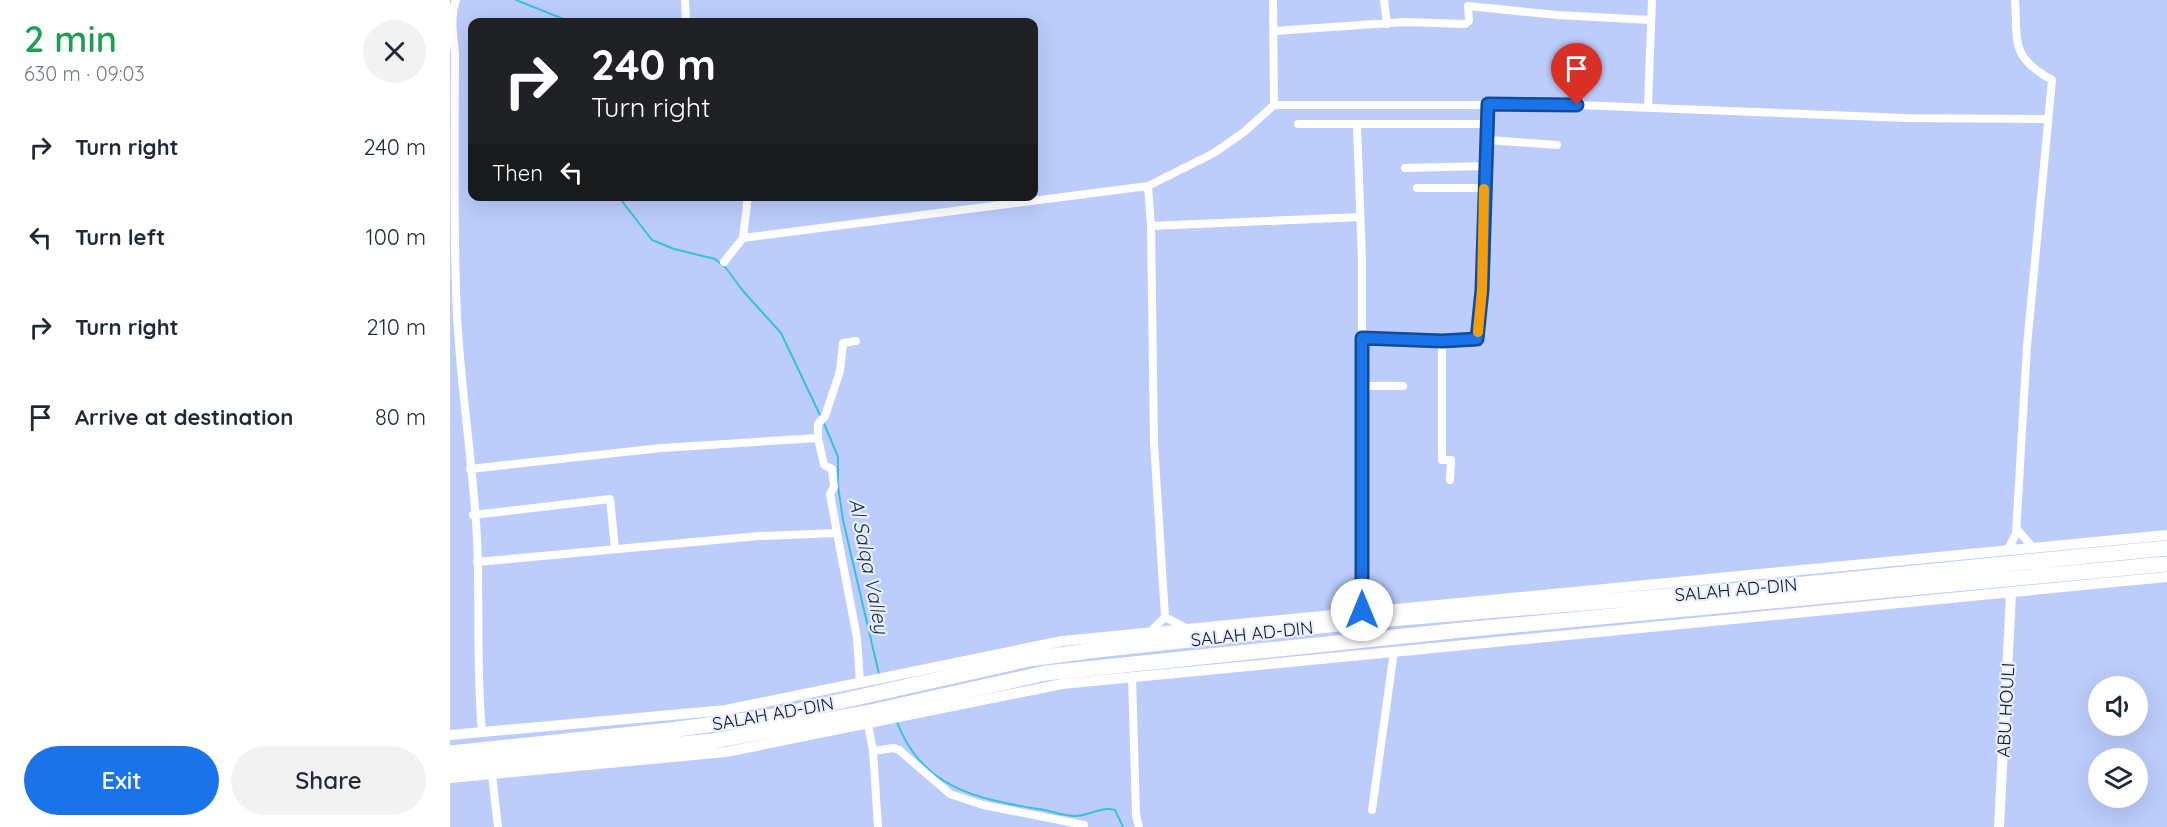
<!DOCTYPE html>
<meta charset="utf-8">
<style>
body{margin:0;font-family:Quicksand,sans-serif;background:#f2f2f3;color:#1f2937;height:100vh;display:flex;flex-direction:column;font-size:22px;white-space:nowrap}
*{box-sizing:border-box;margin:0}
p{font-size:20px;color:#747a83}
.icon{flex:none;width:33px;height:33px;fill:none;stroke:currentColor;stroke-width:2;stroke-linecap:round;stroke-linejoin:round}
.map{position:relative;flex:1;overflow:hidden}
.drawer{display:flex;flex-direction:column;background:#fff;width:450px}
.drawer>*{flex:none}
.top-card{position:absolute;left:18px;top:18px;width:570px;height:183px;border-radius:12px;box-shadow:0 6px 24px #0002;background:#202124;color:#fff;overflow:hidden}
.fabs{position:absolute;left:1638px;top:676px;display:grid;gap:12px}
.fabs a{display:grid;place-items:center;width:60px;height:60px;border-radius:50%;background:#fff;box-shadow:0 6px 24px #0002;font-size:30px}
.pin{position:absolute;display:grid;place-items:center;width:51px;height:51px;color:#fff;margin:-62px -26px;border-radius:50% 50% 50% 0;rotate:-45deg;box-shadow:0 0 6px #0007}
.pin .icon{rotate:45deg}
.me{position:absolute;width:66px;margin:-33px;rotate:0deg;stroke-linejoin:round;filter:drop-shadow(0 0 4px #0008)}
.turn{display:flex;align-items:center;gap:21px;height:126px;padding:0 24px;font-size:27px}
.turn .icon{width:78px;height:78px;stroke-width:2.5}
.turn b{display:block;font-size:42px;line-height:51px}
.then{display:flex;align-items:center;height:57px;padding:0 24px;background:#0003;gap:12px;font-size:22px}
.round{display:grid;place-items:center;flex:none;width:63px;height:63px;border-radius:32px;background:#f2f2f3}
.summary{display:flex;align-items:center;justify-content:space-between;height:102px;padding:0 24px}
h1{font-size:36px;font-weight:600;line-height:45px;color:#1e9e55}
.action{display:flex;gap:12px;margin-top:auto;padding:12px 24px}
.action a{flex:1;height:69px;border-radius:36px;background:#1a73e8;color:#fff;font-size:24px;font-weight:600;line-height:69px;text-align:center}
.action a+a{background:#f2f2f3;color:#1f2937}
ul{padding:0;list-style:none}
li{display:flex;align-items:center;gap:18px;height:90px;padding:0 24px}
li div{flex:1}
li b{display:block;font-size:22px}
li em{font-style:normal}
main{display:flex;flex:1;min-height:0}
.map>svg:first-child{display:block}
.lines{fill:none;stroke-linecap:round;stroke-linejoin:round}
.stream{stroke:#36c2d7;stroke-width:2}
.street{stroke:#fff;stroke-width:8}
.secondary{stroke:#fff;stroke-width:10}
.highway{stroke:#fff;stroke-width:15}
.route-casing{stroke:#114b97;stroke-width:15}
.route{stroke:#1a73e8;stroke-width:10}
.slow{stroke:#f59e0b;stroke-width:10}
.labels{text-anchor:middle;stroke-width:4.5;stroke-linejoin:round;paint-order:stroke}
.street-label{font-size:18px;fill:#111627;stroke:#e8eefc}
.water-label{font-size:20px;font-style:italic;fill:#153237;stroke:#e8eefc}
</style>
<main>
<section class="drawer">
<div class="summary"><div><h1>2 min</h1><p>630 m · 09:03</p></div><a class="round"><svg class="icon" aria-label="close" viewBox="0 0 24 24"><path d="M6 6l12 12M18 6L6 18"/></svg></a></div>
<ul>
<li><svg class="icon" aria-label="right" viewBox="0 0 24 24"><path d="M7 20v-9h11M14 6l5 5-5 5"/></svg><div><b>Turn right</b></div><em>240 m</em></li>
<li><svg class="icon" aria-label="left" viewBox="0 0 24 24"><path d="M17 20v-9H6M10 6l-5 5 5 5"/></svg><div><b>Turn left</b></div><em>100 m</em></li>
<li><svg class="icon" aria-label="right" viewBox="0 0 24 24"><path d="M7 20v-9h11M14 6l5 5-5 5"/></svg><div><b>Turn right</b></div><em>210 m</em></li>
<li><svg class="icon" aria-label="arrive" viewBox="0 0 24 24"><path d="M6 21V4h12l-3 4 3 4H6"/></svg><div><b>Arrive at destination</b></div><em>80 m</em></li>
</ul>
<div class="action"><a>Exit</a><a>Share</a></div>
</section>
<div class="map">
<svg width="1717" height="827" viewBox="0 0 1717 827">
<rect width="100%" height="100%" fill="#bcccfb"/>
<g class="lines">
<path class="stream" d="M66,0l55,22
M168,196l34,44 22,9 41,10 11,9 17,23 38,42 39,82
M373,421l15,36v29l5,34 36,154
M447,722c24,65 79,77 141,87 11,1 25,7 37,7 14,0 26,-10 40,-6l8,17"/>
<path class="street" d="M6,0c-6,15 -3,36 -1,53 0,87 -2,176 2,263 4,74 16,148 20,222 3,65 -1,129 5,194
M235,0l1,22
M934,0l3,24
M824,31l131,-9 60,2 4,-3 -1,-15 89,9 94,5
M824,105h303l329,13 142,1
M1198,107l4,-107
M848,124h190
M907,125l5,134v352
M1038,140l69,5
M955,168l80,-2
M967,188h67
M701,226l209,-9
M293,238l5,-42
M274,262l19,-24 405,-52
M912,338l80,3 35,-2 5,-49 6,-186
M992,341v119h9l-1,20
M912,386h41
M20,469l191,-21 157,-10
M23,515l137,-16 5,50
M1567,529l16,19
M387,533l-7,-39 4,-7 -2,-18 -8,-4 -6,-27v-14l7,-8 15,-45 3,-28 13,-2
M1558,549l8,-15 11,-188 25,-266c-42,-24 -34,-36 -37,-80
M27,562l282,-26 78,-3 20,105 3,45
M715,617l21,11
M700,632l15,-15 -11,-174 -3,-217 -3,-40 66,-33 30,-21 30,-27 -1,-105
M682,676l4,139 3,12
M418,725l5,26 5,76
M423,751l21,-3 5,2 51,44 33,11 101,20
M42,775l6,52
M922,810l22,-159"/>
<path class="secondary" d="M0,735l276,-25 336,-69 1105,-106
M0,778l276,-26 336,-68 1105,-107
M1549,827l12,-233"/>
<path class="highway" d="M0,753l220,-23 105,-14 254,-57 68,-9 269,-29 376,-31 425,-42
M0,766l262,-25 154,-28 180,-40 416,-43 705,-66"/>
</g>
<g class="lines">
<defs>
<path id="route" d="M912,610v-272l80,3 35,-2 5,-49 6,-186 89,1"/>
</defs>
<use href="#route" class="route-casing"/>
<use href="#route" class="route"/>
<path class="slow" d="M1028,332l4,-42 2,-101"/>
</g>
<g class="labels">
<g class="street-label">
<text transform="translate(1286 590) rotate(-5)" y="6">SALAH AD-DIN</text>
<text transform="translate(802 634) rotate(-6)" y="6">SALAH AD-DIN</text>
<text transform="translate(1556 710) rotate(-87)" y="6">ABU HOULI</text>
<text transform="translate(323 714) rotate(-10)" y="6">SALAH AD-DIN</text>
</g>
<g class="water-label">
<text transform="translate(419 566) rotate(79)" y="7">Al Salqa Valley</text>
</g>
</g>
</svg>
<div class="fabs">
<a><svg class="icon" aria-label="sound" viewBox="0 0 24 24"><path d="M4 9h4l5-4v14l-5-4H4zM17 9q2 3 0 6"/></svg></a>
<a><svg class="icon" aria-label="layers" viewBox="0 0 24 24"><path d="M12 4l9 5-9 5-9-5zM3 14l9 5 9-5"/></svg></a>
</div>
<div class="pin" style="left:1127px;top:105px;background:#d93025"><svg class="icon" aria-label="arrive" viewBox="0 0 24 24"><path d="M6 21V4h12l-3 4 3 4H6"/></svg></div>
<svg class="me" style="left:912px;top:610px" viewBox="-20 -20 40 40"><circle r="19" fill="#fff"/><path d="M0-13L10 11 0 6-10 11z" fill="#1a73e8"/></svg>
<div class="top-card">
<div class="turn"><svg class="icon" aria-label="right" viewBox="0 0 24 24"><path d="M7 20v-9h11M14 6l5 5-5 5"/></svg><div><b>240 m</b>Turn right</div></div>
<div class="then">Then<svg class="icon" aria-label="left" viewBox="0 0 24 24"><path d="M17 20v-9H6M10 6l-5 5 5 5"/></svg></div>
</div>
</div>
</main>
